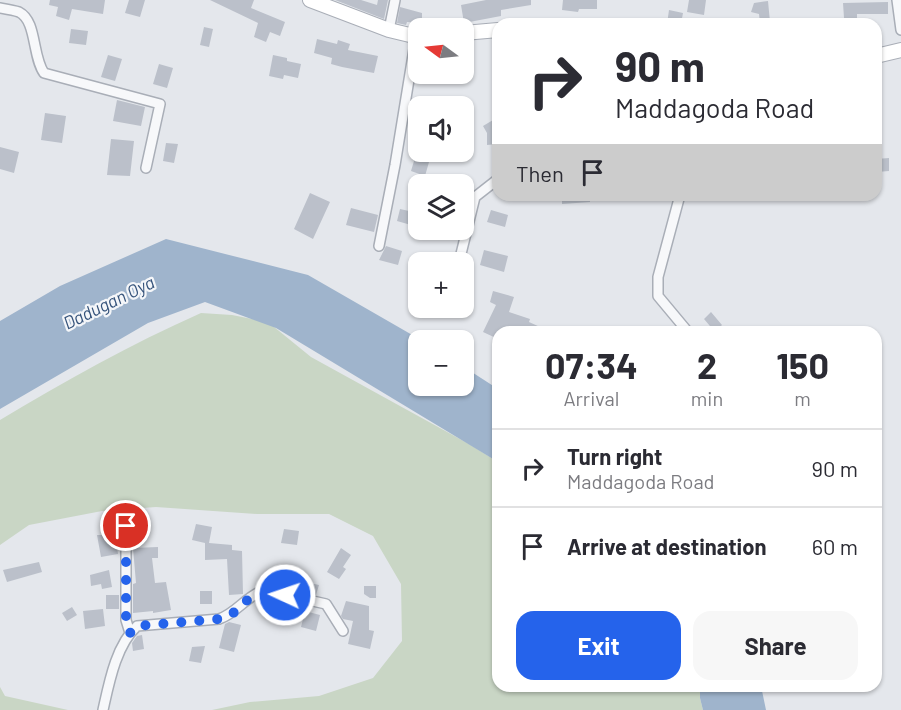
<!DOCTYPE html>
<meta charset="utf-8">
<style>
body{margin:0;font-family:Barlow,sans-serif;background:#f7f7f7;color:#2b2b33;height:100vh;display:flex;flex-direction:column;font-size:22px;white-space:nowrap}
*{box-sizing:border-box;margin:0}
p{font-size:20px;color:#7c7c81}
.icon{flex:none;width:33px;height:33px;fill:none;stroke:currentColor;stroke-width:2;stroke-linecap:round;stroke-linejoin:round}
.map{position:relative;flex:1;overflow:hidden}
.drawer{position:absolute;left:492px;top:326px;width:390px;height:366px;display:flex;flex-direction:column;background:#fff;border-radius:18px;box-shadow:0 2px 4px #0004}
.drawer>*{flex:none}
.guide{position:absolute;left:492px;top:18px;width:390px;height:183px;border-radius:18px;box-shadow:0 2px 4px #0004;background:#fff;color:#2b2b33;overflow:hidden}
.needle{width:39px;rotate:285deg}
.controls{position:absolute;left:408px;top:18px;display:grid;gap:12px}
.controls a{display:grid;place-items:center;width:66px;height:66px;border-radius:12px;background:#fff;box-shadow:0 2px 4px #0004;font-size:30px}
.pin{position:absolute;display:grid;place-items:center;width:51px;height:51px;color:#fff;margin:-26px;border:3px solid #fff;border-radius:50%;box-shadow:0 2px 6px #0007}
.me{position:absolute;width:66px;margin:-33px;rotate:273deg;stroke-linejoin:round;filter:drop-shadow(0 0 4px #0008)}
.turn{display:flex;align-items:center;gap:21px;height:126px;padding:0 24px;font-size:27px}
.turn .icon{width:78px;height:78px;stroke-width:2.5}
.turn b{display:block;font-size:42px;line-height:51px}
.then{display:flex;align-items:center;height:57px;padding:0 24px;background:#0003;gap:12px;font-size:22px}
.eta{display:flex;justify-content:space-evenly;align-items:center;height:102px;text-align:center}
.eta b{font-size:36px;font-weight:700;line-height:42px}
.button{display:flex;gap:12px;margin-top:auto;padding:12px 24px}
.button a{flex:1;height:69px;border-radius:18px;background:#2563eb;color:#fff;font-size:24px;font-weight:700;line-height:69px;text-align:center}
.button a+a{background:#f7f7f7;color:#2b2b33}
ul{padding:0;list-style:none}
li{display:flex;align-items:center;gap:18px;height:78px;padding:0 24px;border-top:2px solid #e1e1e2}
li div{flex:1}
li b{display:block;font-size:22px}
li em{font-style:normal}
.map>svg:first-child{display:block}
.green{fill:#c9d6c5}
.water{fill:#9fb4cc}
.building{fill:#bbc0ca}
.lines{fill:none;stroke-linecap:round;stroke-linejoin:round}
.street-casing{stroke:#a9aeb7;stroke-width:12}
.secondary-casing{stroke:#a9aeb7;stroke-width:16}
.street{stroke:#f7f8fa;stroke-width:9}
.secondary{stroke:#fff;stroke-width:14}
.route{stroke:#2563eb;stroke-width:10;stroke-dasharray:0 18}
.labels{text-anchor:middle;stroke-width:4.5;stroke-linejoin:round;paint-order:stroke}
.water-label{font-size:18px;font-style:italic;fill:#34527a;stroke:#f4f6f9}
</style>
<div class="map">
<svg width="901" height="710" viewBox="0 0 901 710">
<rect width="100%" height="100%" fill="#e4e7ec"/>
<path class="green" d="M201,313l31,2 36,7 43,35 158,87 29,18v224h202v12l3,12h-491l38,-8 69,-6 54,-18 29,-37 -1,-57 -28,-48 -44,-22h-72l-101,-7 -54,4 -73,14 -29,20v-125c65,-39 131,-76 201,-107z
M0,687l5,9 63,14h-68z"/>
<path class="water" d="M166,239l142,36 113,65h-3v46h46v-19l34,22v73l-222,-134 -71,-26 -57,21 -148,86v-88l60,-35z
M700,686h61l5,24h-63l-3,-12z"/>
<path class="building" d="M50,0h55l-2,14 -31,-5 -3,11 -13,-4 2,-9 -9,-2z
M129,0h16l-5,17 -15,-4z
M210,0h44l-3,8 34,14 -5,14 -10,-4 -4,10 -12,-5 4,-14z
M335,0h26l16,5 1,-5h10l-4,19z
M486,0h45v5l-30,5v6l-37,7 -3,-18z
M563,0h34v9h-18l-1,3 -16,-2z
M689,0h17l-2,15 -17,-3z
M768,1l2,21 -10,1 -1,-9 -8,-2 3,-9z
M888,2v12h-31v4h-13l-1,-15z
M400,7l22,6v10l-15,-1 -1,3 -9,-2z
M669,10l14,3 -2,11h-14z
M204,27l9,2 -4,18 -9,-2z
M71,29l17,2 -2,14 -17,-2z
M317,39l20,5 1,-4 12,4 -2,6 30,6 -4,17 -32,-6 -11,-3 1,-6 -18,-5z
M108,55l14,4 -7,22 -14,-4z
M273,55l14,3v3l14,3 -3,14 -14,-3 -1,4 -14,-3z
M159,64l14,4 -6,20 -14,-4z
M117,100l28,7 -4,19 -28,-5z
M412,105h6v44l-10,-1z
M45,113l21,3 -4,27 -21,-3z
M498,117v27l-11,1v-12l-4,-7z
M111,139l23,2 -4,35 -23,-1z
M166,143l12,1 -4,19 -11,-2z
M0,147l19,5 -5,21 -14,-4z
M417,151l14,4 -6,21 -14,-5z
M889,158v13l-12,1 -1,-13z
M310,193l20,9 -17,37 -19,-10z
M562,195h28v7l-28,2z
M351,208l27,7 -4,17 -28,-7z
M400,209l18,4v14l-21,-6z
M491,210l17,5 -3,12 -18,-5z
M386,246l16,5 -4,14 -19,-5z
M484,250l24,6 -4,16 -24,-7z
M493,291l21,6 -5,15 21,7 -1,3 22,10h-53v7l-15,-7 13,-27 -6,-3z
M711,312l11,13 -7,7 -11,-13z
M196,524l16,3 -3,16 23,2v5l10,1 1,43 -14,1 -2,-36 -22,1v-17l-13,-3z
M114,527l4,27 -17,3 -4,-22h9l-1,-6z
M284,529l15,2 -2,14 -16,-2z
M158,547v11h-6l3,25 11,-1 5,28 -18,3v-2l-20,2v-29l3,-1 -3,-35z
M341,548l10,7 -8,12 3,2 -7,10 -12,-7z
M39,562l3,10 -35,10 -4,-12z
M109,570l3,17 -10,2 -1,-5 -10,2 -1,-11z
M305,582l14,3 -3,10 -13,-3z
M364,586h12v12h-6l-6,-4z
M200,591h12v13h-12z
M106,595h13v14h-13z
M346,601l23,5v24l5,1 -4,18 -22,-5 5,-23 -10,-2 -2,-3z
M72,607l5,8 -10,6 -5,-8z
M103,609l2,17 -20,3 -2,-18z
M305,611l15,4 -4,16 -15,-4z
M229,622l12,3 -7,27 -15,-4 6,-24z
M142,635l2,14 -11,2 -1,-8 5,-7z
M205,646l-4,17 -12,-2 3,-14z"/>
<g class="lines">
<defs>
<path id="street" d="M897,0l4,30
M0,8c6,1 13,2 19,4 18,9 13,44 25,61l116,31 -14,64
M389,30l6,-30
M680,195l-22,82v19l30,36
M379,246l16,-81 21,-128
M459,262l16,-65 23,-18
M126,526v94l4,13
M103,710c6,-27 13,-65 34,-84l82,-7c18,-6 27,-23 45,-29l62,14 17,27"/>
<path id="secondary" d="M310,0l79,30 29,7
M464,33l34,-3
M876,56l25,-6"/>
</defs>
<use href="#street" class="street-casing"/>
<use href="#secondary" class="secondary-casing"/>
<use href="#street" class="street"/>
<use href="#secondary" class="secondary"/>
</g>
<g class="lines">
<path class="route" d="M126,526v94l4,13 7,-7 82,-7 12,-4 24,-22 9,-3 21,5"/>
</g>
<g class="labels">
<g class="water-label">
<text transform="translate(109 303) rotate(-26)" y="6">Dadugan Oya</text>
</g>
</g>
</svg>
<div class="controls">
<a><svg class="needle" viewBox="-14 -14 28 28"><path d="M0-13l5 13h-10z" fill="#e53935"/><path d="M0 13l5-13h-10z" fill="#7c7c81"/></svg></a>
<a><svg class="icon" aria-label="sound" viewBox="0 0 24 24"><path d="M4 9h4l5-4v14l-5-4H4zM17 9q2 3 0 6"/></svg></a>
<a><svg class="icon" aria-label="layers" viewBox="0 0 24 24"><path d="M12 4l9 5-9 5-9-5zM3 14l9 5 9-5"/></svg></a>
<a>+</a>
<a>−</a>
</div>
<div class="pin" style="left:126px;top:526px;background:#d93025"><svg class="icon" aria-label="arrive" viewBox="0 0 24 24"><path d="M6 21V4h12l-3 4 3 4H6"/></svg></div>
<svg class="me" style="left:285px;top:595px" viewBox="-20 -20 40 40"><circle r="17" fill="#2563eb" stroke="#fff" stroke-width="3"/><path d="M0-11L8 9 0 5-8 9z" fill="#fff"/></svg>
<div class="guide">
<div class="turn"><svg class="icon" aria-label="right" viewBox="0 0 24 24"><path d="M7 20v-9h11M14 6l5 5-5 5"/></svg><div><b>90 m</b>Maddagoda Road</div></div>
<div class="then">Then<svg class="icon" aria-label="arrive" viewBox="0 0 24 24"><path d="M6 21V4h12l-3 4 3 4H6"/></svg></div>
</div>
<section class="drawer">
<div class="eta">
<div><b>07:34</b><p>Arrival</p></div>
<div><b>2</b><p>min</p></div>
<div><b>150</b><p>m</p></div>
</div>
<ul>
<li><svg class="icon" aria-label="right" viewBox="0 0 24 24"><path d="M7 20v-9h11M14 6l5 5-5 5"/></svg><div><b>Turn right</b><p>Maddagoda Road</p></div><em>90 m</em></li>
<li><svg class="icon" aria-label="arrive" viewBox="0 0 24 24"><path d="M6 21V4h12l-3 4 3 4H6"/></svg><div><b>Arrive at destination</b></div><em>60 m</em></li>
</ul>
<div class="button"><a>Exit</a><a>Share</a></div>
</section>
</div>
